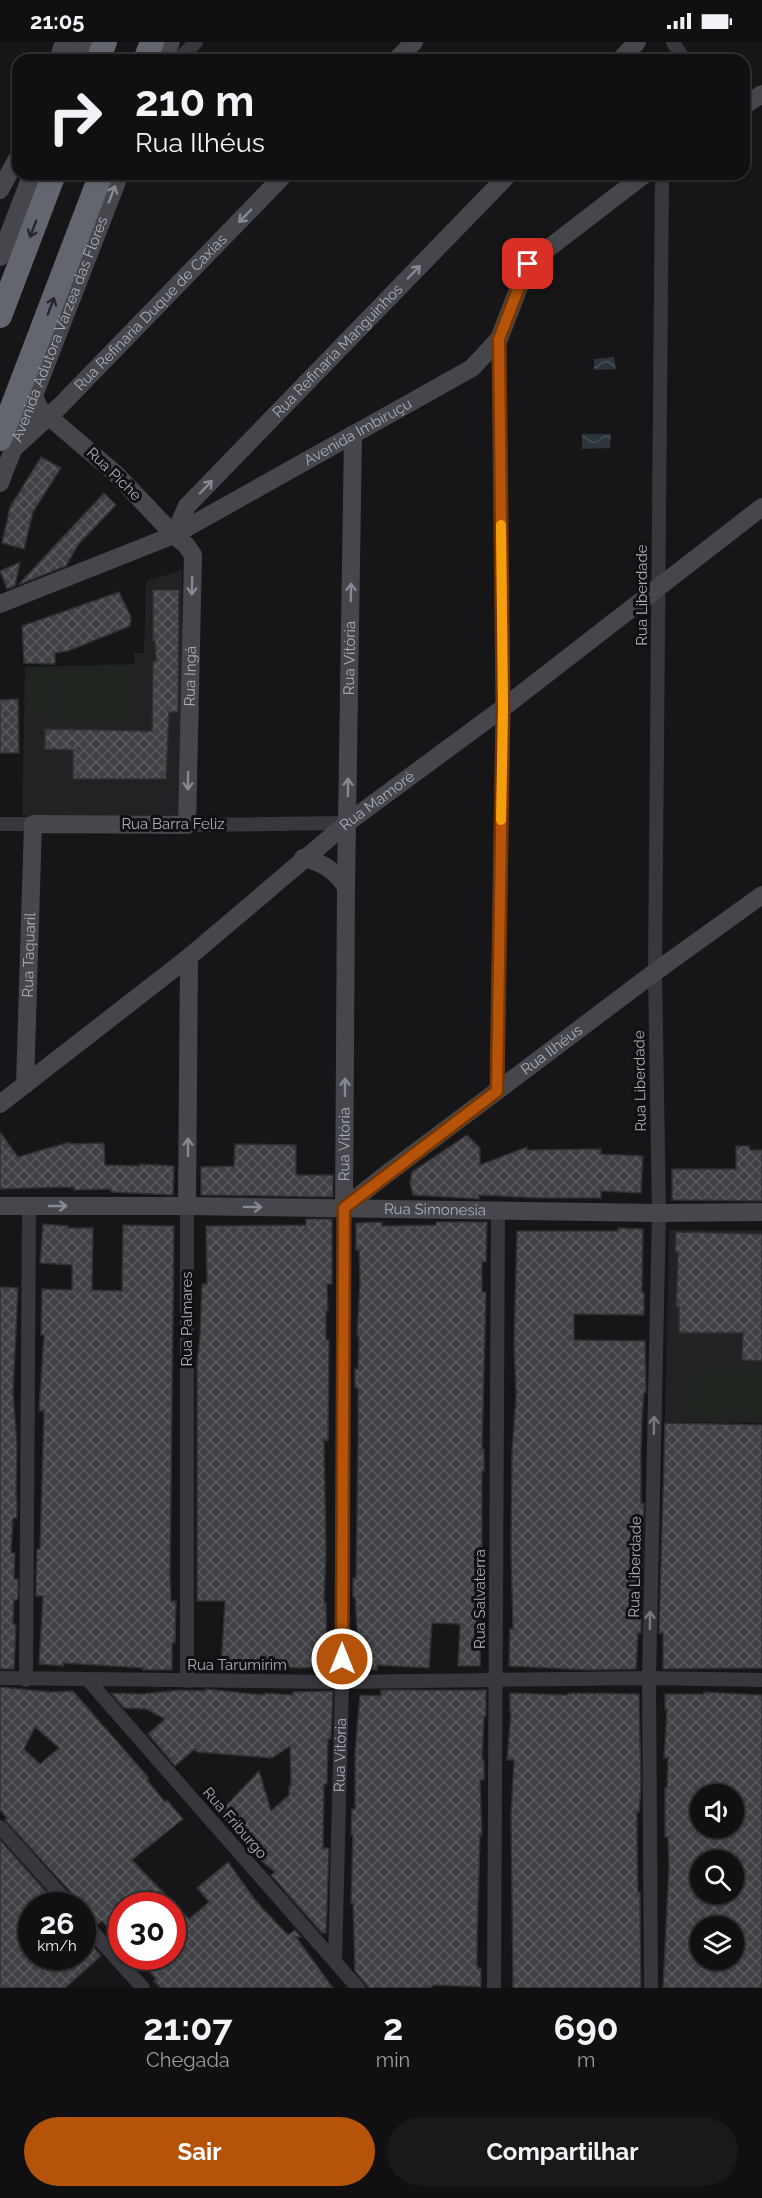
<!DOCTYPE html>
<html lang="pt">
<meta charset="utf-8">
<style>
body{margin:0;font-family:Raleway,sans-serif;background:#19191b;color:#f1f3f6;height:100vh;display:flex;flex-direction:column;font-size:22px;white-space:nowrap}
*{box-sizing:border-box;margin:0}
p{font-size:20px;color:#9c9d9f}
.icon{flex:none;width:33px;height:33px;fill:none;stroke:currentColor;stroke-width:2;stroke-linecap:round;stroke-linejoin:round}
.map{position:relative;height:1946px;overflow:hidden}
.panel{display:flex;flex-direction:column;background:#101012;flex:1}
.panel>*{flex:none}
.hud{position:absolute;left:12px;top:12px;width:738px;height:126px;border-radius:18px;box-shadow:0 2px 4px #0004,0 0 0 2px #303032;background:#101012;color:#f1f3f6;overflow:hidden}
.tools{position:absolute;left:690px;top:1742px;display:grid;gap:12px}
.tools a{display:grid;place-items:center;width:54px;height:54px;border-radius:50%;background:#101012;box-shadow:0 2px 4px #0004,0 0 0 2px #303032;font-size:30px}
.speed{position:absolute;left:18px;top:1850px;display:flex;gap:12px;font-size:30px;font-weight:700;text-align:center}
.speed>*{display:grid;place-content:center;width:78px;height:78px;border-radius:50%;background:#101012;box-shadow:0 2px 4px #0004,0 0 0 2px #303032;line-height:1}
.speed small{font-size:15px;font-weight:400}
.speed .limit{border:9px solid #d22;background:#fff;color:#111}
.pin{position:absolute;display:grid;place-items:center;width:51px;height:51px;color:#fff;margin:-26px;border-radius:12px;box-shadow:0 3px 9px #0006}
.me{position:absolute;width:66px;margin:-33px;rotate:0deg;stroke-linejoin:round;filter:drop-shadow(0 0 4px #0008)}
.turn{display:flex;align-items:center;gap:21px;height:126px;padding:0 24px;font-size:27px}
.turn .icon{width:78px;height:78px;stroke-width:2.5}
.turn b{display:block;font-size:42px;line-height:51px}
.eta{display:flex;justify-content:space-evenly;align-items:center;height:102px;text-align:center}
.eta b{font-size:36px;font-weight:700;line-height:42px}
.cta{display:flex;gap:12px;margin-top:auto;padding:12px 24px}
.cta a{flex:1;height:69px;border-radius:36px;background:#b45309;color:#fff;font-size:24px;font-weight:700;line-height:69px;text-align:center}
.cta a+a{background:#19191b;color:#f1f3f6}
.status{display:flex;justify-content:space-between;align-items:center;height:42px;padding:0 30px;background:#101012;direction:ltr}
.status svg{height:16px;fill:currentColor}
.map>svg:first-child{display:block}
.built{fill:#222225}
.pitch{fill:#1e261f}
.water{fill:url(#water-waves)}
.building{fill:url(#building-cross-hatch);stroke:#303034;stroke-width:1.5;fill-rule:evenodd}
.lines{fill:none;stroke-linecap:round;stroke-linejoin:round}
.street{stroke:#37383d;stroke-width:14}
.secondary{stroke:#45474d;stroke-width:18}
.highway{stroke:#63666e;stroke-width:24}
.oneway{stroke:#858993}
.oneway2{stroke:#26262a}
.oneway3{stroke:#757881}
.route-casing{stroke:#753606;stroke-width:15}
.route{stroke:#b45309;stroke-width:10}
.slow{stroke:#f59e0b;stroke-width:10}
.labels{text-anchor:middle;stroke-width:6;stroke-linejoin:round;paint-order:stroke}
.street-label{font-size:15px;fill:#a8adb8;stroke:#111113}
</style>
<div class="status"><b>21:05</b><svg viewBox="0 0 49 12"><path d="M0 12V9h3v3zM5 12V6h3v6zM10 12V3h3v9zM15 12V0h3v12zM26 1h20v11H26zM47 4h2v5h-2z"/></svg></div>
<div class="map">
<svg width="762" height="1946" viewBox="0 0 762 1946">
<defs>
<pattern id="water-waves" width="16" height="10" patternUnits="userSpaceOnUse" patternTransform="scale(1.5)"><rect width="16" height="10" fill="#2c353c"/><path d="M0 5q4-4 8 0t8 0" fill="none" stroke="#485056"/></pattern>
<pattern id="building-cross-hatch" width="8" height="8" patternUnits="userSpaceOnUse" patternTransform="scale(1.5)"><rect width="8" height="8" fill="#404145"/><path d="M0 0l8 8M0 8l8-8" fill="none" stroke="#595a5e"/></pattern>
</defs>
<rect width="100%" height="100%" fill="#161618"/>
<path class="built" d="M182,528l1,251 -161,-5 3,-149 109,-3v-11h10l2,-72z
M669,1188h93v193l-97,-1z"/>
<path class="pitch" d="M130,624l3,55 -79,3 -2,-55z
M29,626h20l1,47h-21z
M691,1330h71v42l-72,1z"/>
<path class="water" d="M614,315l2,12 -22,1v-11z
M582,392h29l-1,14 -28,1z"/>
<path class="building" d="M41,415l20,11 -28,44 -9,37 -22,-6 8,-36z
M104,451l12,12 -38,40 -12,21 -48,19z
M20,520l-5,24 -8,3 -7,-18z
M153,548h26l-1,122h-9l-3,67h-93v-29l-28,-1v-20l107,2 1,-69 3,-1 -1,-20h-2z
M119,550l12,25 -1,9 -62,25 -13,2v11l-31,-1 -2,-37z
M18,657l1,54h-19v-53z
M0,1090l18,25 52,-15v2l34,-1 1,22 35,1v-2l34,2 -1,29 -62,-3v-3l-37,1v-3l-74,2z
M467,1093l13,13v17l47,-18v3l74,-1v5l42,2 -2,37 -40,-2v7h-63l-59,-3v4l-66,-4 -3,-12 2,-11z
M235,1102l61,1v30h37v22l-132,-2v-28l33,-1z
M736,1104h14v4h12v51l-90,-1v-31h64z
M306,1177h26v65h-5l1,27h-2v29h3l-1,101 -4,-1 2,111 -2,52h2l1,64 -27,1 -27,-2v3l-52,-3 4,-65h-28v-238l3,-27 2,-52h5l-1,-58 100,-1z
M382,1180v4l54,-1v-3h51l-1,40h-4v30h4l-4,157h2v22h-2v77h-3v30h3l-2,88h-22l2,-42 -28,-1 -3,45 -52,-3v5l-21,-1 1,-39 -2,-33h-2v-19h3l2,-135v-55h-3v-19h3l1,-32 -2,-1 3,-55 -1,-31h-3v-27z
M43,1182l25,2v2h25l-1,62 30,1 1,-66 51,1 -4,349 1,26h5l-1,42h-3v27h-29v-2l-80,-5v3l-24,-2 4,-68h-7v-16l1,-31h3l4,-138h-5l5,-76h-3l1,-46 30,1v-25l-32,-2z
M618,1186l25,1 -1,63h2v23l-70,-1v26l71,1 1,51h-2l-2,26 -1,33v52h3l-3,130h-3l-2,36 -46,1 -81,-4 1,-37h3l-2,-77 1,-101 4,-55 -2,-53 3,-112h101z
M676,1190l86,2v127l-20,-1 1,-27h-64v-26h-3l2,-55h-3z
M0,1245l18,1 -5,105 4,51 -1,54h1v20h-4l-2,35h4l-1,26h4v17l-1,4h-3l-1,24h3l-2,45h-14z
M665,1381l97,2v243l-99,1v-36h-4z
M0,1645l51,5 22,-1 76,87 -2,2 18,22 2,-2 16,19 -51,41 57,59 20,-17 -12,-14 31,-26 28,39 32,34 7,-5 6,7h-5l37,51h-172l-7,-7 2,-2 -21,-23h37v-51h-50v38l-20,-22 -4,3 -10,-10 -6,-3v-6h-3l-2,-6 -72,-79 2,-2 -7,-8zM35,1685l24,21 -19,16 -16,-15z
M205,1647l59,6v-2l29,2v-3l40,-1 -2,48h-3l-1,45h-3l-1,64h6l-3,85h-4l-51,-58 4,-3 -20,-16v-2l-15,-14 1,-2 -22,-25 40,-42 12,40 18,-16v-9h2l-1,-40 -18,12 -75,-6 -2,-3 -20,17 -27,-32 17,-15 -19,-10 -22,-1 -13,-15 31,1 38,-4 25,1z
M381,1648h105v26h-2l-2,44h2v20h-4l2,55h-2l-3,106v27h4v19l-47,-2 -4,3h-61l-14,-17 -2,-67h-2l2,-69h-2l1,-26h3v-57l5,-57 21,1z
M704,1650l58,3v293h-99l6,-123 -1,-28h-3v-49h2l1,-30h-4l3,-48h-2v-16h39zM700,1752h34v33h-34zM700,1818h34v33h-34zM700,1884h34v33h-34z
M510,1651l57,2 1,-2 71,1 2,92 -2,26h-2v29l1,51h2l1,96h-128l-2,-172 3,-56h-7l4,-46h-1z
M0,1798l58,65h-26v51h50v-22l19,22 -36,32h-65z"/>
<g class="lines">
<g class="street">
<path d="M673,0l11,18"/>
<path d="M178,18l18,-18"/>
<path d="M0,782h33"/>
<path d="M187,783l160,-2"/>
<path d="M497,1049l6,-383 -4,-369"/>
<path d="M0,1636l342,4 307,-4 113,2"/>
<path d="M26,1638l3,-474"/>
<path d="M88,1638l270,308"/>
<path d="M187,1639v-475"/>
<path d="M0,1785l70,78"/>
<path d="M82,1878l61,68"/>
<path id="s1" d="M335,1919l7,-279 2,-474"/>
<path d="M494,1946l4,-777"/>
<path d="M651,1946l-2,-310 10,-465 -4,-241 7,-798"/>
</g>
<g class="secondary">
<path d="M58,18l6,-18"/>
<path d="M76,18l7,-18"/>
<path d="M164,18l7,-18"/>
<path d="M396,18l18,-18"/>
<path d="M620,18l17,-18"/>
<path d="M744,64l18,-12"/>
<path d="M0,148l18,-33"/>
<path d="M0,215l32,-83"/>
<path id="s2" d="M13,407l48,-44 224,-231"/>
<path id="s3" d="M0,441l120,-309"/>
<path id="s4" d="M174,493l13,-29 322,-332"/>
<path id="s5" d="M0,562l174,-69 298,-167 27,-29 29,-75 117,-90"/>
<path d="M303,816c19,4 33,13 43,29"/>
<path id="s6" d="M25,1043l8,-261 154,1 6,-270 -7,-10 -12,-10 -58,-61 -76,-65 -6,-13"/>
<path id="s7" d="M0,1062l189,-147 158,-134 156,-115 259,-201"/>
<path id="s8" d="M0,1164h187l472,7 103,-1"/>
<path d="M187,1164l2,-249"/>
<path id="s9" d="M344,1166l2,-321 7,-453"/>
<path id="s10" d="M344,1166l36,-29 275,-207 107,-77"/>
</g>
<path class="highway" d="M98,18l7,-18
M145,18l7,-18
M0,274l54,-142
M0,397l101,-265"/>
</g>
<defs><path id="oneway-shaft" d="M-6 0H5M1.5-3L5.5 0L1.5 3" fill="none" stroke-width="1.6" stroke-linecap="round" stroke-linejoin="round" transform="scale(1.5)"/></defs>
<g class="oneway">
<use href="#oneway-shaft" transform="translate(112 152) rotate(-69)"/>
<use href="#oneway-shaft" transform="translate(245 174) rotate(134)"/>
<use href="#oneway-shaft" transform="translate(414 230) rotate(-46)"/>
<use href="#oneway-shaft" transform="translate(206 445) rotate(-46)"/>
<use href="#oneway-shaft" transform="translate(192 544) rotate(91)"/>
<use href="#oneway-shaft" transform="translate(351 550) rotate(-89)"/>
<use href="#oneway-shaft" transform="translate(188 739) rotate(91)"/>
<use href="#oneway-shaft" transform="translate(348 745) rotate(-89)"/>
<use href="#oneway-shaft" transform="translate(345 1045) rotate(-90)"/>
<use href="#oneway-shaft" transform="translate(188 1105) rotate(-90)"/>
<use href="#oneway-shaft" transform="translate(58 1164)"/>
<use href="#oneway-shaft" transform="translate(253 1165) rotate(1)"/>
</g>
<g class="oneway2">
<use href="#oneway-shaft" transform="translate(33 187) rotate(111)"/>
<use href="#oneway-shaft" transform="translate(51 264) rotate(-69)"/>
</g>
<g class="oneway3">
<use href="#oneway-shaft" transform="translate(654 1383) rotate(-89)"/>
<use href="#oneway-shaft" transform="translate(650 1578) rotate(-89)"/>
</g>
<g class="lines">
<defs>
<path id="route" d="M342,1617l2,-451 153,-117 6,-383 -4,-369 29,-75"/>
</defs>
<use href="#route" class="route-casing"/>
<use href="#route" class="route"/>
<path class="slow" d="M501,483l2,183 -2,112"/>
</g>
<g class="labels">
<g class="street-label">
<text dy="5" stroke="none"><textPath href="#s2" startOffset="194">Rua Refinaria Duque de Caxias</textPath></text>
<text dy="5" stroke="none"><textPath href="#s3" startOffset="165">Avenida Adutora Várzea das Flores</textPath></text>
<text dy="5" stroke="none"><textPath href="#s4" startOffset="248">Rua Refinaria Manguinhos</textPath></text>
<text dy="5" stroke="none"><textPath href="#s5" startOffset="398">Avenida Imbiruçu</textPath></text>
<text transform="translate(114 432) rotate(44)" y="5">Rua Piche</text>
<text transform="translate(642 553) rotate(-90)" y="5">Rua Liberdade</text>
<text dy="5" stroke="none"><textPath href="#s9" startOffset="550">Rua Vitória</textPath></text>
<text dy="5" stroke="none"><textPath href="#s6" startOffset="564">Rua Ingá</textPath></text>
<text dy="5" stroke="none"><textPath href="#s7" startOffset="484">Rua Mamoré</textPath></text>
<text x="173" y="787">Rua Barra Feliz</text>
<text dy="5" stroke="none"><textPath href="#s6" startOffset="130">Rua Taquaril</textPath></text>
<text dy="5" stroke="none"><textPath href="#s10" startOffset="261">Rua Ilhéus</textPath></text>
<text transform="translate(640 1039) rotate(-91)" y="5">Rua Liberdade</text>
<text dy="5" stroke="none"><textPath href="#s9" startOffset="64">Rua Vitória</textPath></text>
<text dy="5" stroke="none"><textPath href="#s8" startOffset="435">Rua Simonesia</textPath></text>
<text transform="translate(187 1277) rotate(-90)" y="5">Rua Palmares</text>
<text transform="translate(635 1525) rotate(-89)" y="5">Rua Liberdade</text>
<text transform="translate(480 1557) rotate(-90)" y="5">Rua Salvaterra</text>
<text x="237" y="1628">Rua Tarumirim</text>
<text dy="5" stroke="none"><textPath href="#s1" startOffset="206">Rua Vitória</textPath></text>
<text transform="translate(235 1781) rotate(49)" y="5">Rua Friburgo</text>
</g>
</g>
</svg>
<div class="tools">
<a><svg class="icon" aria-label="sound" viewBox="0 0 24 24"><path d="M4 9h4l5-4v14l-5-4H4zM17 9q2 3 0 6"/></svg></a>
<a><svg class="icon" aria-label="search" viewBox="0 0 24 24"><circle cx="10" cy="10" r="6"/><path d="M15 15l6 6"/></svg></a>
<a><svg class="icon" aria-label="layers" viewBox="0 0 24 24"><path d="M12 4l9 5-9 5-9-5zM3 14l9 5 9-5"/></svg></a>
</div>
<div class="speed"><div>26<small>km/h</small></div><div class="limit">30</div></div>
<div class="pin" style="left:528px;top:222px;background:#d93025"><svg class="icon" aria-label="arrive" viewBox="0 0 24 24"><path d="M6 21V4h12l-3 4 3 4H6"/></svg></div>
<svg class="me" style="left:342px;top:1617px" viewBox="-20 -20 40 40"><circle r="17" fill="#b45309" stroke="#fff" stroke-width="3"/><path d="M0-11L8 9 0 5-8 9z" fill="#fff"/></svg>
<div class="hud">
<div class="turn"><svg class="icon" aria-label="right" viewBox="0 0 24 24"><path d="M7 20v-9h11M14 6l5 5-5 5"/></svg><div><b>210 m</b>Rua Ilhéus</div></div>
</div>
</div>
<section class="panel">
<div class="eta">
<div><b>21:07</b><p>Chegada</p></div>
<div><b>2</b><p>min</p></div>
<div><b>690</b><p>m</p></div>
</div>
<div class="cta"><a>Sair</a><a>Compartilhar</a></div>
</section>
